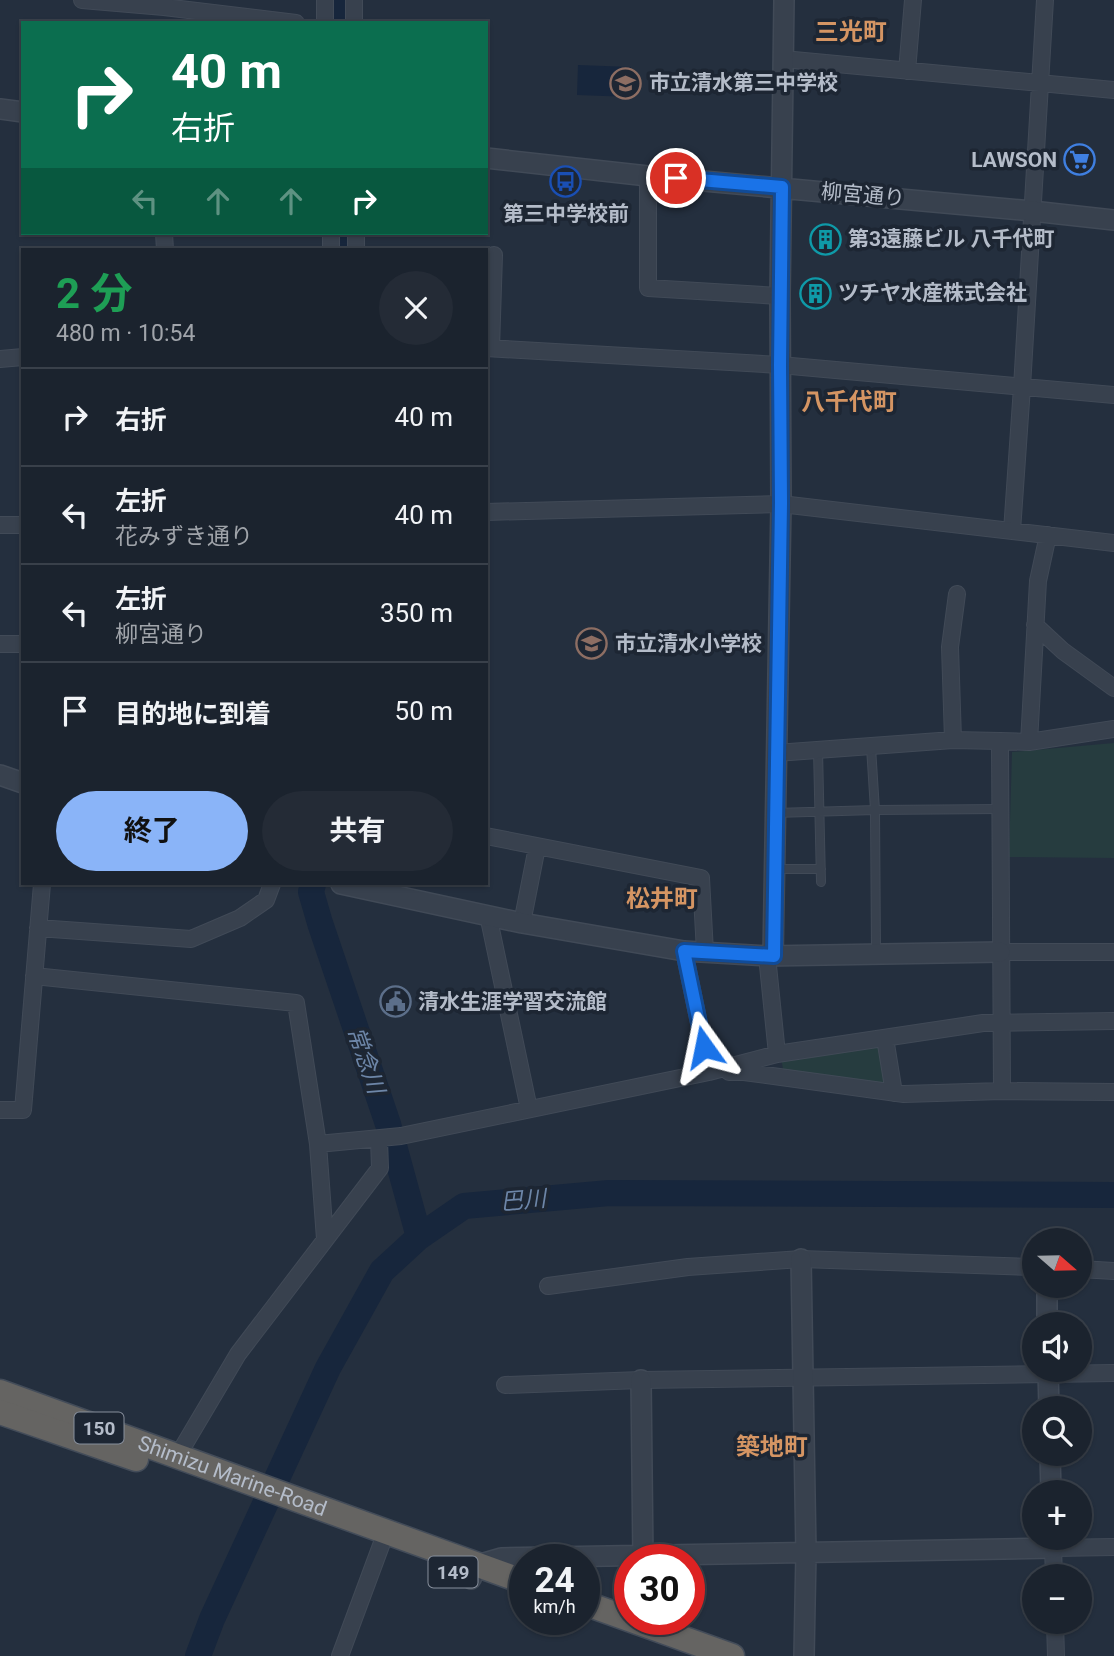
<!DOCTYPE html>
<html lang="ja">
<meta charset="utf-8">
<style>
body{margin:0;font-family:Roboto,"Noto Sans JP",sans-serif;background:#242b36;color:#f1f3f6;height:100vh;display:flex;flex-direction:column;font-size:26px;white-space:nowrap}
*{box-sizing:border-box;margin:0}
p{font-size:23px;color:#a0a4aa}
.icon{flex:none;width:38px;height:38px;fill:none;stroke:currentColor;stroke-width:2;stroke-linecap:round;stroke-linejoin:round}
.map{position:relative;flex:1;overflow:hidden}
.side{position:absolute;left:21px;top:248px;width:467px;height:637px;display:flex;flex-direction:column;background:#1b232e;border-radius:0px;box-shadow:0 2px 5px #0004,0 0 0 2px #39404a}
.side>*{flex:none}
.hud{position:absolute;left:21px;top:21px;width:467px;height:214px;border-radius:0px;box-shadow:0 2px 5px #0004,0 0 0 2px #39404a;background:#0b6e4f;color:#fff;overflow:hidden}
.needle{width:46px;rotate:110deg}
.buttons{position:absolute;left:1022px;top:1228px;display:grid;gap:14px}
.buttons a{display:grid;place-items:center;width:70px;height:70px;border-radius:50%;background:#1b232e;box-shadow:0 2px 5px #0004,0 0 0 2px #39404a;font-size:35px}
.speed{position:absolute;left:509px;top:1544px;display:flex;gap:14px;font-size:35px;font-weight:700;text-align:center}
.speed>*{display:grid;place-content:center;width:91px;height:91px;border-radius:50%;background:#1b232e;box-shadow:0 2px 5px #0004,0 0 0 2px #39404a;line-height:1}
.speed small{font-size:18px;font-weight:400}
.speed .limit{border:10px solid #d22;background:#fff;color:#111}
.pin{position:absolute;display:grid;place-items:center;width:60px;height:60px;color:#fff;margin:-30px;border:4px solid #fff;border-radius:50%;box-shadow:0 2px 7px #0007}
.me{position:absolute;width:77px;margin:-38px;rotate:348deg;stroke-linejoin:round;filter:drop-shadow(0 0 5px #0008)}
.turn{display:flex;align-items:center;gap:24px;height:147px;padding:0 35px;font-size:32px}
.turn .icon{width:91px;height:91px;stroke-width:2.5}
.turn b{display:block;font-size:49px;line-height:60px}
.lanes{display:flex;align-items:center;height:66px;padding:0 35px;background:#0003;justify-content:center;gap:35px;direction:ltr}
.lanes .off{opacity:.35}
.round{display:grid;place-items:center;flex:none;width:74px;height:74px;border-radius:37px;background:#242b36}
.headline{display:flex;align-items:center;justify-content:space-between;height:119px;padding:0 35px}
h1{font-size:42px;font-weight:700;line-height:52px;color:#1e9e55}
.action{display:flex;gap:14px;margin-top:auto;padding:14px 35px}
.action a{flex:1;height:80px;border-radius:42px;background:#8ab4f8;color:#111;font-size:28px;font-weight:700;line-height:80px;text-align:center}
.action a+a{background:#242b36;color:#f1f3f6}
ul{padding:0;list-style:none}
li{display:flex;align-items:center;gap:21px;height:98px;padding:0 35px;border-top:2px solid #39404a}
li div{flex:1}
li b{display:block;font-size:26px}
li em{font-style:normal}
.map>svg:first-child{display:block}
.green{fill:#263c3f}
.water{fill:#17263c}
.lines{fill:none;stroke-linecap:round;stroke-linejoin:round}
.river{stroke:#17263c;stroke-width:26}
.service-casing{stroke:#414a57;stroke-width:10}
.minor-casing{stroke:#414a57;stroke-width:18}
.tertiary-casing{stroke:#414a57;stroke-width:22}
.trunk-casing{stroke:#434c59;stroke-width:27}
.service{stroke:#38414e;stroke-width:8}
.minor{stroke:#38414e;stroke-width:16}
.tertiary{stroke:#38414e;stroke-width:19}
.trunk{stroke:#656462;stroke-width:24}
.route-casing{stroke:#114b97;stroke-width:18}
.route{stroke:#1a73e8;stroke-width:12}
.labels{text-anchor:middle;stroke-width:7;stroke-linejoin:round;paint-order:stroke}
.shield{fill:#1d2633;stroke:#878f9c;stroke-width:2}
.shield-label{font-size:19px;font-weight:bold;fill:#b4bcc9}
.poi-label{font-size:21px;font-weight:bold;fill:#b4bcc9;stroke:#1d2633;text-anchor:start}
.street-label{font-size:21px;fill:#b4bcc9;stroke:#1d2633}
.water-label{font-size:23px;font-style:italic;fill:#6d86a8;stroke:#1d2633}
.quarter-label{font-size:24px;font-weight:bold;fill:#d59563;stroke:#1d2633}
</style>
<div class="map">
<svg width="1114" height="1656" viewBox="0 0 1114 1656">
<rect width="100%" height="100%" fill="#242f3e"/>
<path class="green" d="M1114,743v115l-105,-1 3,-105z
M882,1044l6,45 -104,-14 -3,-18z"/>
<path class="water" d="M578,65l53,2v30l-54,-2z"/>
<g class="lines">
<path class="river" d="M340,0l1,23
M343,250l1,-17
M313,884l-2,8 9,31 68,201 31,113
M198,1656l14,-37 116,-251 54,-97 37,-34 45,-31 145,-13 505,2"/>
<defs>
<path id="service" d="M871,747l4,63 1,143
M818,750l3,132
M775,813l100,-3 125,-1
M775,869h46"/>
<path id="minor" d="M82,0l82,7 132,16
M354,0v23
M325,23v-23
M783,59l331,31
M907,71l6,-71
M648,176v112l132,8
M164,233l1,17
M331,233v17
M356,250v-17
M486,348l294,17 334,30
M491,348l3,-93
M0,359l23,-2
M486,512l295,-8 333,39
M0,525h23
M1012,531l10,-144 23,-387
M1035,625l28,26 51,37
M0,644h23
M953,740l-3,-93 7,-53
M1029,742l85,-13
M776,753l177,-13 47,1
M486,836l215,42 4,74
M488,915l41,194
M522,923l15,-76
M38,928l153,11 49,-21 26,-18 6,-16
M684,951l25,121
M1000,952h114
M767,956l10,98
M34,976l262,27 22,141 7,95
M885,1038l9,55
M729,1072h15l160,22 98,-3 112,1
M1002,1091l-2,-350 29,1 9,-161 10,-46
M0,1110h23l19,-226
M318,1144l83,-8 308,-64 68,-18 206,-31 131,-2
M1080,1269l34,2
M548,1286l140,-19 113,-8 233,8
M505,1385l136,-5 473,-7
M177,1457l61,-103 142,-186 -1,-29
M1054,1577l-1,-29 61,-1
M1055,1622l1,34
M340,1656l46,-124"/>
<path id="tertiary" d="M0,109l23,3
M486,158l162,18 384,35 82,9
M0,775l23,8
M341,884l181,39 162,28 83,5 233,-4
M773,956l8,-452 -1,-208 4,-296
M801,1259l5,294 -2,103
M1047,1286v39
M1048,1370l1,39
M641,1380l2,179
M1050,1454l1,39
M471,1579l6,-14 24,-7 552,-10v-10"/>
<g id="trunk">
<path id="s1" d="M0,1392l525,190"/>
<path d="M0,1412l136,47"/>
<path d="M584,1603l148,53"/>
</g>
</defs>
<use href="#service" class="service-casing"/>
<use href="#minor" class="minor-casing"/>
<use href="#tertiary" class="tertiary-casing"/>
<use href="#trunk" class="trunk-casing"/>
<use href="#service" class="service"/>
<use href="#minor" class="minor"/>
<use href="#tertiary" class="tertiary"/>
<use href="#trunk" class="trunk"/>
</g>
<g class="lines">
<defs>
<path id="route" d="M676,178l106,9 -2,178 1,138 -7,453 -90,-5 20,96"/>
</defs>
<use href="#route" class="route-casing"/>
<use href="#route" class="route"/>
</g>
<defs>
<symbol id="school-ring" viewBox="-11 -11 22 22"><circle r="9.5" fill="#1d2633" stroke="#8d6e63" stroke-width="1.5"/><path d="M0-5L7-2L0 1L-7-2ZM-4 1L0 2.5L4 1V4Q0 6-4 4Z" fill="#8d6e63"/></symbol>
<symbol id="supermarket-ring" viewBox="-11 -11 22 22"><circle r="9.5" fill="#1d2633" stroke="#3f7fe0" stroke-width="1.5"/><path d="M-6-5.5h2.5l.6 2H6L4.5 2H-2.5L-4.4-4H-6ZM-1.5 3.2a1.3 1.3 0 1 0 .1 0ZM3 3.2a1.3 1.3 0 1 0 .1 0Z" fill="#3f7fe0"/></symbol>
<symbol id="bus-ring" viewBox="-11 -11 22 22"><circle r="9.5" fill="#1d2633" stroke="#1a4fb4" stroke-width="1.5"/><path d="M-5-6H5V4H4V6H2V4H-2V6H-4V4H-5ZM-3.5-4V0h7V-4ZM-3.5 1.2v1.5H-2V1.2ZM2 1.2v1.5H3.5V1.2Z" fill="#1a4fb4"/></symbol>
<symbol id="building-ring" viewBox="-11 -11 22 22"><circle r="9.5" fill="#1d2633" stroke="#0f9aa8" stroke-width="1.5"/><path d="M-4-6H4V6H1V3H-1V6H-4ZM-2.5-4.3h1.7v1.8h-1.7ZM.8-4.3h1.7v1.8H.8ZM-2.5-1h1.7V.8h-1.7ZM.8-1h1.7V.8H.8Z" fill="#0f9aa8"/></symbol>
<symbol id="civic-ring" viewBox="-11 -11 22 22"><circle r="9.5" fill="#1d2633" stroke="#5c6f8a" stroke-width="1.5"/><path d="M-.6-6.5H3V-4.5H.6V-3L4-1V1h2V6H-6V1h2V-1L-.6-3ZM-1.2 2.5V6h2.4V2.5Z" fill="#5c6f8a"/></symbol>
</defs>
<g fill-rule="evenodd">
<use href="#school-ring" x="608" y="66" width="35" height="35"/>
<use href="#supermarket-ring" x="1062" y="142" width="35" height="35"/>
<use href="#bus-ring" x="548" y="164" width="35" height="35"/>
<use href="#building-ring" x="808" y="222" width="35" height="35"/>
<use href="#building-ring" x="798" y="276" width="35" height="35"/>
<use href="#school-ring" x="574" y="626" width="35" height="35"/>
<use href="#civic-ring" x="378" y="984" width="35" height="35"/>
</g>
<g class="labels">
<g class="shield">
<rect x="74.5" y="1412.5" width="49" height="31" rx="5"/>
<rect x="428.5" y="1556.5" width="49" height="31" rx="5"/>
</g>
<g class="shield-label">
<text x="99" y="1435">150</text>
<text x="453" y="1579">149</text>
</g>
<g class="poi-label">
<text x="649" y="90">市立清水第三中学校</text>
<text x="1057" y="167" text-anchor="end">LAWSON</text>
<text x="566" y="221" text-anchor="middle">第三中学校前</text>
<text x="848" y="246">第3遠藤ビル 八千代町</text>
<text x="838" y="300">ツチヤ水産株式会社</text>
<text x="615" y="651">市立清水小学校</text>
<text x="418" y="1009">清水生涯学習交流館</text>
</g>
<g class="street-label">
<text transform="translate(863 195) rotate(5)" y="7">柳宮通り</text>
<text dy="7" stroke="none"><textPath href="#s1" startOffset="247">Shimizu Marine-Road</textPath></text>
</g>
<g class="water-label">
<text transform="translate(366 1060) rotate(71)" y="8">常念川</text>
<text transform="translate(523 1200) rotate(-5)" y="8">巴川</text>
</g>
<g class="quarter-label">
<text x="851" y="40">三光町</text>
<text x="849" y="410">八千代町</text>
<text x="662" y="907">松井町</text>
<text x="772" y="1455">築地町</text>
</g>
</g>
</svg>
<div class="buttons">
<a><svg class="needle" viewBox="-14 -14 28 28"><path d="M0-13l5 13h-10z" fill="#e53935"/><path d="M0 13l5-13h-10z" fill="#a0a4aa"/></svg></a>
<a><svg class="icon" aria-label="sound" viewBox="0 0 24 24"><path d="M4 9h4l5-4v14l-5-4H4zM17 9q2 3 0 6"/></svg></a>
<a><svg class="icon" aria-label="search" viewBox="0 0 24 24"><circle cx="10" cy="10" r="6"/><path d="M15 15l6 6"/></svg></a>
<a>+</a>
<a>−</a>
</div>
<div class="speed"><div>24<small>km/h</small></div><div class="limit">30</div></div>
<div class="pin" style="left:676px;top:178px;background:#d93025"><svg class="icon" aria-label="arrive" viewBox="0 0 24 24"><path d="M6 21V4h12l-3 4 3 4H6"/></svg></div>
<svg class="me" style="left:704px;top:1047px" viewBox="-20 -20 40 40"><path d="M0-17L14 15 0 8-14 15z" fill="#1a73e8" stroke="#fff" stroke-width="4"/></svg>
<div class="hud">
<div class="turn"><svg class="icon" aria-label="right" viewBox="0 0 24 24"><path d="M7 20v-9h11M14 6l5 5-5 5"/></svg><div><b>40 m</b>右折</div></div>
<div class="lanes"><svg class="icon off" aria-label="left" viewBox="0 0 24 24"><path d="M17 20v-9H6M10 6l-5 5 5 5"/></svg><svg class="icon off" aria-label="ahead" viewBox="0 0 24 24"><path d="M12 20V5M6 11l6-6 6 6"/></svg><svg class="icon off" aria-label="ahead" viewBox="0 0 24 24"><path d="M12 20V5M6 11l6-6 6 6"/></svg><svg class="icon" aria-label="right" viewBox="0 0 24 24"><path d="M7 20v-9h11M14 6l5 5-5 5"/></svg></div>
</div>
<section class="side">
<div class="headline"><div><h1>2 分</h1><p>480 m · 10:54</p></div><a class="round"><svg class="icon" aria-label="close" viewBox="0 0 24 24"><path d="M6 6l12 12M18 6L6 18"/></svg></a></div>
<ul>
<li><svg class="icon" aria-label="right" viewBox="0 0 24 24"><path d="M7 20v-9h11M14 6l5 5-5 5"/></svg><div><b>右折</b></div><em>40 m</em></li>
<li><svg class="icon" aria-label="left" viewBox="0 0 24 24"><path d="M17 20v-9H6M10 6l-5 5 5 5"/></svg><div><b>左折</b><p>花みずき通り</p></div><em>40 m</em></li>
<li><svg class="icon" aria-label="left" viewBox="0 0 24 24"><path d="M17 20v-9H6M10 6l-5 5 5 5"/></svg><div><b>左折</b><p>柳宮通り</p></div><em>350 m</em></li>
<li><svg class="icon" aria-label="arrive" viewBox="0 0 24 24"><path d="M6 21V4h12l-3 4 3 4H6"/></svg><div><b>目的地に到着</b></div><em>50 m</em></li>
</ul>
<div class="action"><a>終了</a><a>共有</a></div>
</section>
</div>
